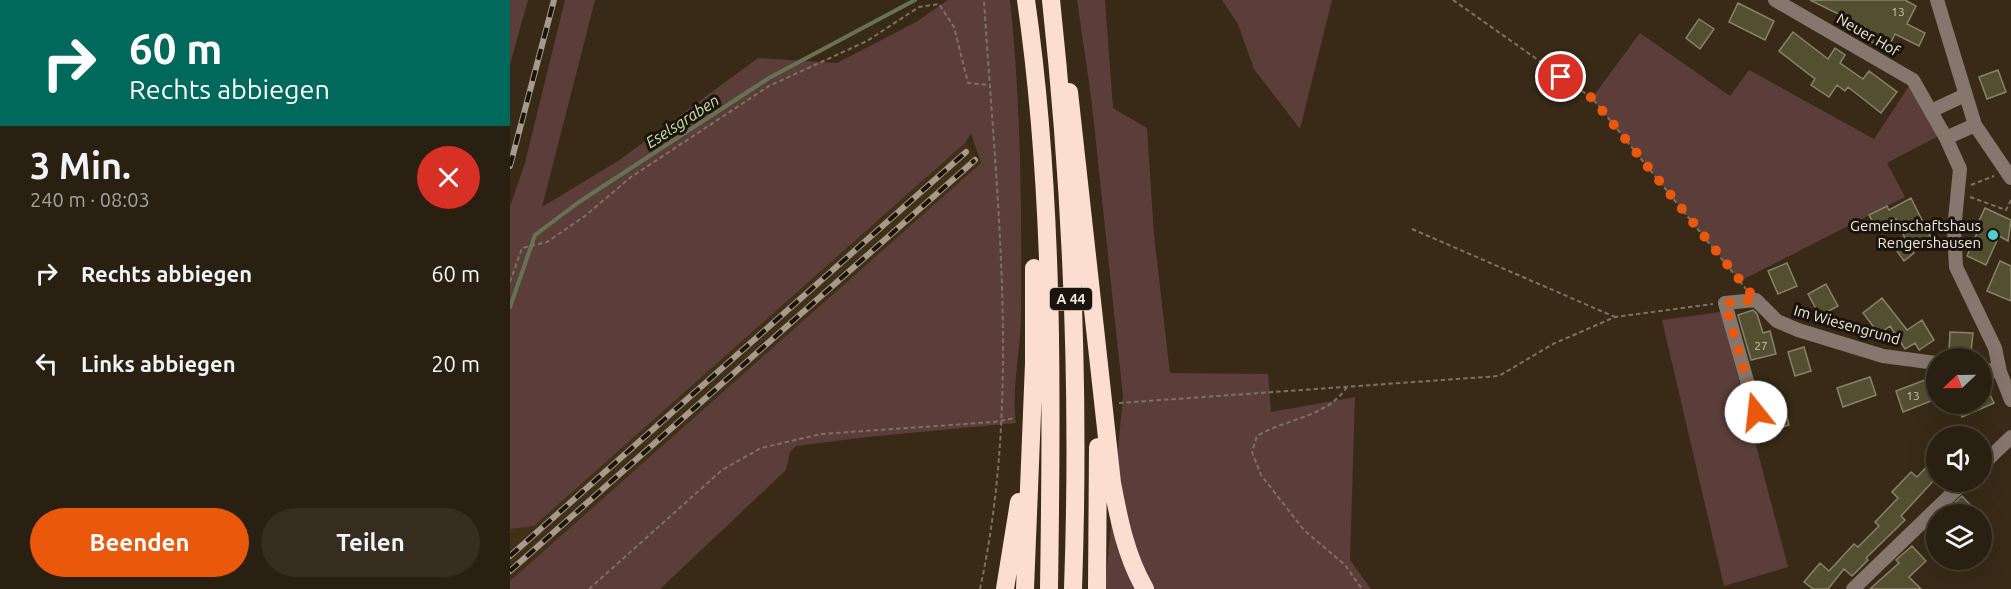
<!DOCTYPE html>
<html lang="de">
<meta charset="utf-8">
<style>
body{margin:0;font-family:Ubuntu,sans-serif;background:#362d1f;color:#f1f3f6;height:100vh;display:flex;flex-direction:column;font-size:22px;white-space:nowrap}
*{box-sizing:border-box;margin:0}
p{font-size:20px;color:#a5a39f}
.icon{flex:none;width:33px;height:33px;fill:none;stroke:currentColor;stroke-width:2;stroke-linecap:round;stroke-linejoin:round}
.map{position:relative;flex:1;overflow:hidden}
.details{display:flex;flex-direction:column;background:#2a2011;width:510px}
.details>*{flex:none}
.top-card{background:#00695c;color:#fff;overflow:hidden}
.needle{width:39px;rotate:248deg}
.fabs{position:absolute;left:1416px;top:348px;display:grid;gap:12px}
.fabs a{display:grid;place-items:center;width:66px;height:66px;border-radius:50%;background:#2a2011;box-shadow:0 6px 24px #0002,0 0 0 2px #463e31;font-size:30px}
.pin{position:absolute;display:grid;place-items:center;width:51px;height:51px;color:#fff;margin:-26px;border:3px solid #fff;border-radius:50%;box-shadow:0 2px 6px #0007}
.me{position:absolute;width:66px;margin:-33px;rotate:344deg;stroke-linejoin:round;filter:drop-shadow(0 0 4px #0008)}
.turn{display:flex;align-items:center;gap:21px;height:126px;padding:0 30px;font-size:27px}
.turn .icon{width:78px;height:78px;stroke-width:2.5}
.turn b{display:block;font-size:42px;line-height:51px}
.round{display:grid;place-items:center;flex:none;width:63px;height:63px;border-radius:32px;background:#362d1f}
.head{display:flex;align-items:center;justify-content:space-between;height:102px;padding:0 30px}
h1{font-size:36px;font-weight:700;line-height:45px}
.cta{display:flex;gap:12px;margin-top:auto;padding:12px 30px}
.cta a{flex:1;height:69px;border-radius:36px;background:#ea580c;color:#fff;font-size:24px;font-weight:700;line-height:69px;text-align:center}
.cta a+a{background:#362d1f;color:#f1f3f6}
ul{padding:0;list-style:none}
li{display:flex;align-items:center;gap:18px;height:90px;padding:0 30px}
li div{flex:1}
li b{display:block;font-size:22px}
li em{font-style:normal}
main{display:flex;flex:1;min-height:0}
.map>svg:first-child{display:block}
.built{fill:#423016}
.green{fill:#5b3e3a}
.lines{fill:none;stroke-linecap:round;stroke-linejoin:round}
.stream{stroke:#677254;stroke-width:4}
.building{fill:#544f30;stroke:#87836a;stroke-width:1.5}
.path{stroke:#7d7161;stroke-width:2;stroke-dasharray:4.5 3;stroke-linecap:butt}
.minor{stroke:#85766e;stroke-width:14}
.highway{stroke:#fbdecf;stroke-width:18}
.rail-casing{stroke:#a59a8b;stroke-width:6}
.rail{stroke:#1a140c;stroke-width:4;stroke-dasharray:11;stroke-linecap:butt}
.route{stroke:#ea580c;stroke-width:10;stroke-dasharray:0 18}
.poi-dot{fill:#51ccd1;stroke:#1a140c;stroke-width:2}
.labels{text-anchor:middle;stroke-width:6;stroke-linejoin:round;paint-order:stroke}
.number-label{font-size:12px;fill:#cac2b1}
.shield{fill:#1a140c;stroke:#b0a89e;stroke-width:1.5}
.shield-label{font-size:14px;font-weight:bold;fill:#f1e8dc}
.street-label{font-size:15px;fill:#f1e8dc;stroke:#1a140c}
.poi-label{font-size:15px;fill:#f1e8dc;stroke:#1a140c;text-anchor:end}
.water-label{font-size:16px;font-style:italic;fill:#cbe0a8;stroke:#1a140c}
</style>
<main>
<section class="details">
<div class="top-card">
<div class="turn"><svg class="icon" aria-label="right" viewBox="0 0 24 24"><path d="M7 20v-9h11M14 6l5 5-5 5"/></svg><div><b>60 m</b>Rechts abbiegen</div></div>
</div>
<div class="head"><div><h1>3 Min.</h1><p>240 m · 08:03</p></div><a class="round" style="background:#d93025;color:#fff"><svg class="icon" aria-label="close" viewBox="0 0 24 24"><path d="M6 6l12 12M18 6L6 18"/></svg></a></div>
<ul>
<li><svg class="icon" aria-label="right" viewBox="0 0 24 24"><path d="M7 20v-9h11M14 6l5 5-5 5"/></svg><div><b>Rechts abbiegen</b></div><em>60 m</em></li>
<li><svg class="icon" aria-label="left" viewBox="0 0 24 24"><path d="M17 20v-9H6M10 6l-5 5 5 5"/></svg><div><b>Links abbiegen</b></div><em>20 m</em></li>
</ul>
<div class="cta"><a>Beenden</a><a>Teilen</a></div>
</section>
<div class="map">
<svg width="1501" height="589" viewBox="0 0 1501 589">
<rect width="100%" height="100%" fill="#382a17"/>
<path class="built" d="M456,142l15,21 -471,418v-52l24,-3z"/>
<path class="green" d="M0,0h18l-18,64z
M55,0h30l-53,207 76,-46 140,-103 79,5 79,-41 32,-22h62c11,105 12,209 11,314 0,35 -10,76 -5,109l-149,14 -71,9 -6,6 -4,18 -126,119h-150v-8l471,-418 -10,-30 -5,9 -432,384 -24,3v-323l15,-43z
M567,0h28l8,108 34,20 7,107 16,138 98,1 3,38 84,-15 -5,163 21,29h-266l18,-193 -32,-300z
M712,0h110l-32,129 -46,-60 -16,-45z
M1130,33l90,63 19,-26 125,69 39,-59 31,53 -57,30 18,34 -165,84 -148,-183z
M1211,312l67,255 -64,19 -62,-266z"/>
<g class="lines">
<path class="stream" d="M0,307l25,-72 44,-33 190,-124 146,-78"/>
</g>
<path class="building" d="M1300,0h95l11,6 -9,18 18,9 -6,13 -24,-12 -8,16 -27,-14 5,-9z
M1228,3l36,18 -9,19 -36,-18z
M1189,19l15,10 -14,20 -14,-11z
M1283,32l35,27 7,-11 10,7 -5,8 23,16 6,-8 28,21 -16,21 -33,-26 -3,4 -8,-6 -8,12 -18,-12 4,-6 -36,-28z
M1488,70l8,22 -19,7 -8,-22z
M1401,198l20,40 -21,10 4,5 -10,8 -7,-10 11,-6 -12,-26 -19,10 -8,-14 18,-9 2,4z
M1475,208l26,12 -3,21 -9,-5 -13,29 -19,-9 13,-30 -3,-1z
M1490,261l11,5v35l-24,-10z
M1277,263l10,23 -19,8 -10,-23z
M1316,284l12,22 -18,10 -12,-22z
M1372,298l25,32 15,-10 12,20 -15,10 -4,-7 -10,6 -15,-23 -11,8 -16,-21z
M1243,310l4,4 6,19 7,-2 6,23 -25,6 -13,-45z
M1440,332l23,1 -2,20 -22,-1z
M1294,347l7,24 -16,5 -7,-24z
M1360,377l6,18 -33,12 -6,-19z
M1420,378l6,21 -33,13 -7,-21z
M1472,378l12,25 -32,14 -5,-13h25z
M1273,402l6,23 -17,5 -6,-23z
M1426,457v21l-35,38 4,4 -39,38 2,2 -16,16 -8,-7 -16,20h-15l-9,-7 16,-19 9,8 25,-27 4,3 21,-21 -4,-4 23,-24 -6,-6 19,-20 6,5z
M1452,496l17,18h-36z
M1402,546l14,15 -17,16 12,12h-51l29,-26 -3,-3z"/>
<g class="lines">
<path class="path" d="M943,0l139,98 154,191
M1461,185l23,-9
M1460,197l36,13 5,-10
M902,229l203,88
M0,282l12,-34 25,-6 38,-26 46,-39 138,-91 98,-45 52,-34 20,-3 15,23 14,56 21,2
M837,387c-21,31 -60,31 -90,49l-5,16 9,23 43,55 41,35 17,24
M609,403l380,-27 54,-32 62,-27 98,-13
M79,589l133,-119 39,-22 60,-14 173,-12 21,-4
M470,589c42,-193 16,-394 4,-589"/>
<path class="minor" d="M1265,0l138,80 33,58 14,31 -6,61 2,37 39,81 5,24 11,28
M1427,0l38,125 36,53
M1421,111l34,-16
M1436,138l29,-13
M1472,369l18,3
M1252,434l-37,-131 31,-3 21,21 21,9 85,26 53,7
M1472,465l29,-28
M1343,589l111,-107"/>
<path class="highway" d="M516,0c28,194 26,393 23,589
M541,0c21,195 29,393 22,589
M559,92l43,391c7,37 14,73 33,106
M495,589l14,-87
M515,589l9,-226v-95
M587,589l1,-142"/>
<defs>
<path id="rail" d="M0,166l44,-166
M0,556l456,-404
M0,571l465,-411"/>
</defs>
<use href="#rail" class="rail-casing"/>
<use href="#rail" class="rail"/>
</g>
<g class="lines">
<path class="route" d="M1051,77l31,21 164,202 -31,3 31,109"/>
</g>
<circle class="poi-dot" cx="1483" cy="235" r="6"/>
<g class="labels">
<g class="number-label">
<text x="1388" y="16">13</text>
<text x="1251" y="350">27</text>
<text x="1403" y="400">13</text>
</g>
<rect class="shield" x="540" y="288" width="42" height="22" rx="4.5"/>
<g class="shield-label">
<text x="561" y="304">A 44</text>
</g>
<g class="street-label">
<text transform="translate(1358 35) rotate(30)" y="5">Neuer Hof</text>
<text transform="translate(1337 325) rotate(16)" y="5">Im Wiesengrund</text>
</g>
<g class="poi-label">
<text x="1471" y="231">Gemeinschaftshaus<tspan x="1471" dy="17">Rengershausen</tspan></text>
</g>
<g class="water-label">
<text transform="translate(172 121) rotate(-33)" y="6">Eselsgraben</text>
</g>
</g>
</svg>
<div class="fabs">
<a><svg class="needle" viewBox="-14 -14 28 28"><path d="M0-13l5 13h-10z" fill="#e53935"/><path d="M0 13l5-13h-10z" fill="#a5a39f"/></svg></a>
<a><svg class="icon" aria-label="sound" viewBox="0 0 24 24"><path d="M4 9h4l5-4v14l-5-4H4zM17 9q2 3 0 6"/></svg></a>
<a><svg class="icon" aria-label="layers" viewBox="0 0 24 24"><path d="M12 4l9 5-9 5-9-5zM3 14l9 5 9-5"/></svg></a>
</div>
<div class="pin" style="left:1051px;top:77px;background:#d93025"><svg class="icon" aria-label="arrive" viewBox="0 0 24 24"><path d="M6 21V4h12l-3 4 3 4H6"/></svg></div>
<svg class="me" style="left:1246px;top:412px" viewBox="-20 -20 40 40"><circle r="19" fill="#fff"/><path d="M0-13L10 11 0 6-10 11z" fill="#ea580c"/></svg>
</div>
</main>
